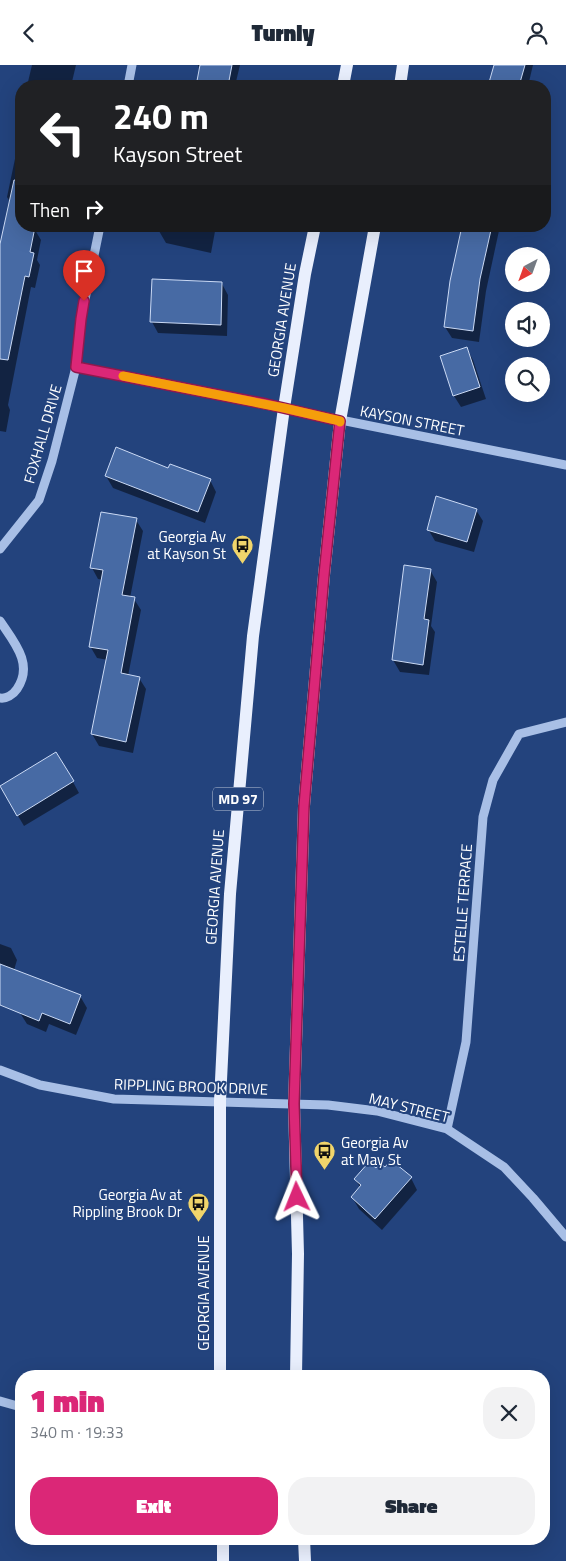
<!DOCTYPE html>
<meta charset="utf-8">
<style>
body{margin:0;font-family:"Titillium Web",sans-serif;background:#f2f2f3;color:#1f2937;height:100vh;display:flex;flex-direction:column;font-size:19px;white-space:nowrap}
*{box-sizing:border-box;margin:0}
p{font-size:16px;color:#747a83}
.icon{flex:none;width:28px;height:28px;fill:none;stroke:currentColor;stroke-width:2;stroke-linecap:round;stroke-linejoin:round}
.map{position:relative;flex:1;overflow:hidden}
.sheet{position:absolute;left:15px;top:1305px;width:535px;height:175px;display:flex;flex-direction:column;background:#fff;border-radius:20px;box-shadow:0 5px 20px #0002}
.sheet>*{flex:none}
.guide{position:absolute;left:15px;top:15px;width:536px;height:152px;border-radius:20px;box-shadow:0 5px 20px #0002;background:#202124;color:#fff;overflow:hidden}
.needle{width:32px;rotate:221deg}
.controls{position:absolute;left:505px;top:182px;display:grid;gap:10px}
.controls a{display:grid;place-items:center;width:45px;height:45px;border-radius:50%;background:#fff;box-shadow:0 5px 20px #0002;font-size:25px}
.pin{position:absolute;display:grid;place-items:center;width:42px;height:42px;color:#fff;margin:-51px -21px;border-radius:50% 50% 50% 0;rotate:-45deg;box-shadow:0 0 5px #0007}
.pin .icon{rotate:45deg}
.me{position:absolute;width:55px;margin:-28px;rotate:358deg;stroke-linejoin:round;filter:drop-shadow(0 0 4px #0008)}
.turn{display:flex;align-items:center;gap:18px;height:105px;padding:0 15px;font-size:22px}
.turn .icon{width:65px;height:65px;stroke-width:2.5}
.turn b{display:block;font-size:35px;line-height:42px}
.then{display:flex;align-items:center;height:48px;padding:0 15px;background:#0003;gap:10px;font-size:19px}
.round{display:grid;place-items:center;flex:none;width:52px;height:52px;border-radius:20px;background:#f2f2f3}
.head{display:flex;align-items:center;justify-content:space-between;height:85px;padding:0 15px}
h1{font-size:30px;font-weight:800;line-height:38px;color:#db2777}
.cta{display:flex;gap:10px;margin-top:auto;padding:10px 15px}
.cta a{flex:1;height:58px;border-radius:20px;background:#db2777;color:#fff;font-size:20px;font-weight:800;line-height:58px;text-align:center}
.cta a+a{background:#f2f2f3;color:#1f2937}
header{display:flex;justify-content:space-between;align-items:center;height:65px;padding:0 15px;background:#fff;font-size:22px;font-weight:800}
.map>svg:first-child{display:block}
.shadow{fill:#0007}
.building{fill:#476aa4;stroke:#cbdaf5}
.lines{fill:none;stroke-linecap:round;stroke-linejoin:round}
.minor{stroke:#a8bfe6;stroke-width:9}
.major{stroke:#e9effd;stroke-width:12}
.route-casing{stroke:#8e194d;stroke-width:12}
.route{stroke:#db2777;stroke-width:9}
.slow{stroke:#f59e0b;stroke-width:9}
.labels{text-anchor:middle;stroke-width:4;stroke-linejoin:round;paint-order:stroke}
.shield{fill:#23437d;stroke:#bdc7d8;stroke-width:1}
.shield-label{font-size:14px;font-weight:bold;fill:#fff}
.street-label{font-size:15px;fill:#fff;stroke:#23437d}
.poi-label{font-size:15px;fill:#fff;stroke:#23437d;text-anchor:end}
</style>
<header><svg class="icon" aria-label="back" viewBox="0 0 24 24"><path d="M15 5l-7 7 7 7"/></svg>Turnly<svg class="icon" aria-label="person" viewBox="0 0 24 24"><circle cx="12" cy="8" r="4"/><path d="M4 21q1-7 8-7t8 7"/></svg></header>
<div class="map">
<svg width="566" height="1496" viewBox="0 0 566 1496">
<rect width="100%" height="100%" fill="#23437d"/>
<path class="shadow" d="M32,0h44l-5,21h-44z
M198,0h42l-5,21h-38l3,-15z
M495,0h38l-5,21h-39z
M21,65v96h15l-1,4 6,10 -4,20 3,5 -5,23 -4,-1 -23,118 2,5 -4,22 -6,-1v-181l10,-48 -3,-5z
M160,161h56l-5,27 -45,-10 -7,-12z
M464,161h36l-14,65 -7,51 -27,-4 -7,-11z
M222,219l6,11 -1,41 -69,-3 -6,-11z
M467,284l6,11 13,39 -25,8 -7,-11 -12,-39z
M169,404l41,11 6,12 -11,31 -92,-35 -7,-12z
M476,445l7,11 -9,31 -39,-11 -7,-12z
M136,455l7,11 -13,67 4,1 7,11 -13,66 11,2 7,11 -13,64 -34,-7 -7,-12 16,-74 -11,-2 -7,-12 13,-66 -5,-1 -6,-11z
M430,505l7,12 -6,44 4,6 -6,43 -29,-3 -7,-12z
M73,717l6,11 -55,33 -23,-39z
M0,879l11,4 6,12 -3,10 66,26 7,12 -11,27 -27,-11 -3,8 -19,-8 -7,-11 -20,-8z
M376,1105l35,8 6,12 -35,40 -23,-21 -7,-12 8,-10 -5,-8z"/>
<path class="building" d="M200,0h32l-4,21h-32z
M494,0h31l-6,21h-31z
M14,115l7,1v45l14,1 -5,25 4,1 -5,24 -4,-1 -17,84 -8,-1v-115z
M462,161h13l16,4 -11,49 -7,52 -29,-4 6,-46z
M152,214l70,3 -1,43 -71,-3z
M467,282l13,40 -27,9 -13,-40z
M116,382l52,21 2,-4 41,15 -13,33 -93,-36z
M436,431l41,13 -10,33 -40,-12z
M101,447l36,6 -15,77 13,2 -14,76 19,4 -14,65 -35,-8 17,-84 -19,-3 14,-77 -13,-2z
M404,500l27,4 -7,50 5,1 -6,45 -31,-5z
M56,687l18,29 -57,35 -17,-30z
M0,899l81,31 -11,29 -28,-11 -3,8 -39,-16z
M391,1095l21,17 -37,42 -24,-22 10,-12 -7,-6 15,-17 7,6 4,-5 5,4z"/>
<g class="lines">
<path class="minor" d="M128,21l4,-21
M76,302l490,98
M0,484l39,-49 13,-39 24,-94 5,-48 19,-93
M0,556c14,21 34,43 17,68 -4,6 -11,10 -17,9
M0,1005l40,15 74,14 214,6 49,6 70,18 57,38 29,31 33,39
M447,1064l19,-87 17,-225 10,-37 26,-46 47,-12
M0,1336l21,6"/>
<path class="major" d="M343,21l4,-21
M400,21l3,-21
M220,1311v-275l10,-207 23,-258 31,-228 21,-134 10,-48
M296,1311l2,-122 -4,-150 10,-298 20,-231 16,-154 35,-195
M223,1474v22
M304,1474l1,22"/>
</g>
<g class="lines">
<defs>
<path id="route" d="M84,236l-3,18 -5,48 190,37 74,17 -16,154 -20,231 -10,298 3,93"/>
</defs>
<use href="#route" class="route-casing"/>
<use href="#route" class="route"/>
<path class="slow" d="M123,311l161,32 56,13v1"/>
</g>
<defs>
<symbol id="bus-pin" viewBox="-11 -11 22 30"><path d="M0 17L-7.5 6A9.5 9.5 0 1 1 7.5 6Z" fill="#f1d56b" stroke="#23437d"/><path d="M-5-6H5V4H4V6H2V4H-2V6H-4V4H-5ZM-3.5-4V0h7V-4ZM-3.5 1.2v1.5H-2V1.2ZM2 1.2v1.5H3.5V1.2Z" fill="#111"/></symbol>
</defs>
<g fill-rule="evenodd">
<use href="#bus-pin" x="230" y="468" width="25" height="34"/>
<use href="#bus-pin" x="312" y="1074" width="25" height="34"/>
<use href="#bus-pin" x="186" y="1126" width="25" height="34"/>
</g>
<g class="labels">
<rect class="shield" x="213" y="722.5" width="50" height="23" rx="4"/>
<g class="shield-label">
<text x="238" y="739">MD 97</text>
</g>
<g class="street-label">
<text transform="translate(282 255) rotate(-81)" y="5">GEORGIA AVENUE</text>
<text transform="translate(412 356) rotate(11)" y="5">KAYSON STREET</text>
<text transform="translate(43 369) rotate(-74)" y="5">FOXHALL DRIVE</text>
<text transform="translate(215 822) rotate(-86)" y="5">GEORGIA AVENUE</text>
<text transform="translate(463 838) rotate(-86)" y="5">ESTELLE TERRACE</text>
<text transform="translate(191 1022) rotate(2)" y="5">RIPPLING BROOK DRIVE</text>
<text transform="translate(409 1043) rotate(14)" y="5">MAY STREET</text>
<text transform="translate(204 1228) rotate(-90)" y="5">GEORGIA AVENUE</text>
</g>
<g class="poi-label">
<text x="226" y="477">Georgia Av<tspan x="226" dy="17">at Kayson St</tspan></text>
<text x="341" y="1083" text-anchor="start">Georgia Av<tspan x="341" dy="17">at May St</tspan></text>
<text x="182" y="1135">Georgia Av at<tspan x="182" dy="17">Rippling Brook Dr</tspan></text>
</g>
</g>
</svg>
<div class="controls">
<a><svg class="needle" viewBox="-14 -14 28 28"><path d="M0-13l5 13h-10z" fill="#e53935"/><path d="M0 13l5-13h-10z" fill="#747a83"/></svg></a>
<a><svg class="icon" aria-label="sound" viewBox="0 0 24 24"><path d="M4 9h4l5-4v14l-5-4H4zM17 9q2 3 0 6"/></svg></a>
<a><svg class="icon" aria-label="search" viewBox="0 0 24 24"><circle cx="10" cy="10" r="6"/><path d="M15 15l6 6"/></svg></a>
</div>
<div class="pin" style="left:84px;top:236px;background:#d93025"><svg class="icon" aria-label="arrive" viewBox="0 0 24 24"><path d="M6 21V4h12l-3 4 3 4H6"/></svg></div>
<svg class="me" style="left:297px;top:1132px" viewBox="-20 -20 40 40"><path d="M0-17L14 15 0 8-14 15z" fill="#db2777" stroke="#fff" stroke-width="4"/></svg>
<div class="guide">
<div class="turn"><svg class="icon" aria-label="left" viewBox="0 0 24 24"><path d="M17 20v-9H6M10 6l-5 5 5 5"/></svg><div><b>240 m</b>Kayson Street</div></div>
<div class="then">Then<svg class="icon" aria-label="right" viewBox="0 0 24 24"><path d="M7 20v-9h11M14 6l5 5-5 5"/></svg></div>
</div>
<section class="sheet">
<div class="head"><div><h1>1 min</h1><p>340 m · 19:33</p></div><a class="round"><svg class="icon" aria-label="close" viewBox="0 0 24 24"><path d="M6 6l12 12M18 6L6 18"/></svg></a></div>
<div class="cta"><a>Exit</a><a>Share</a></div>
</section>
</div>
